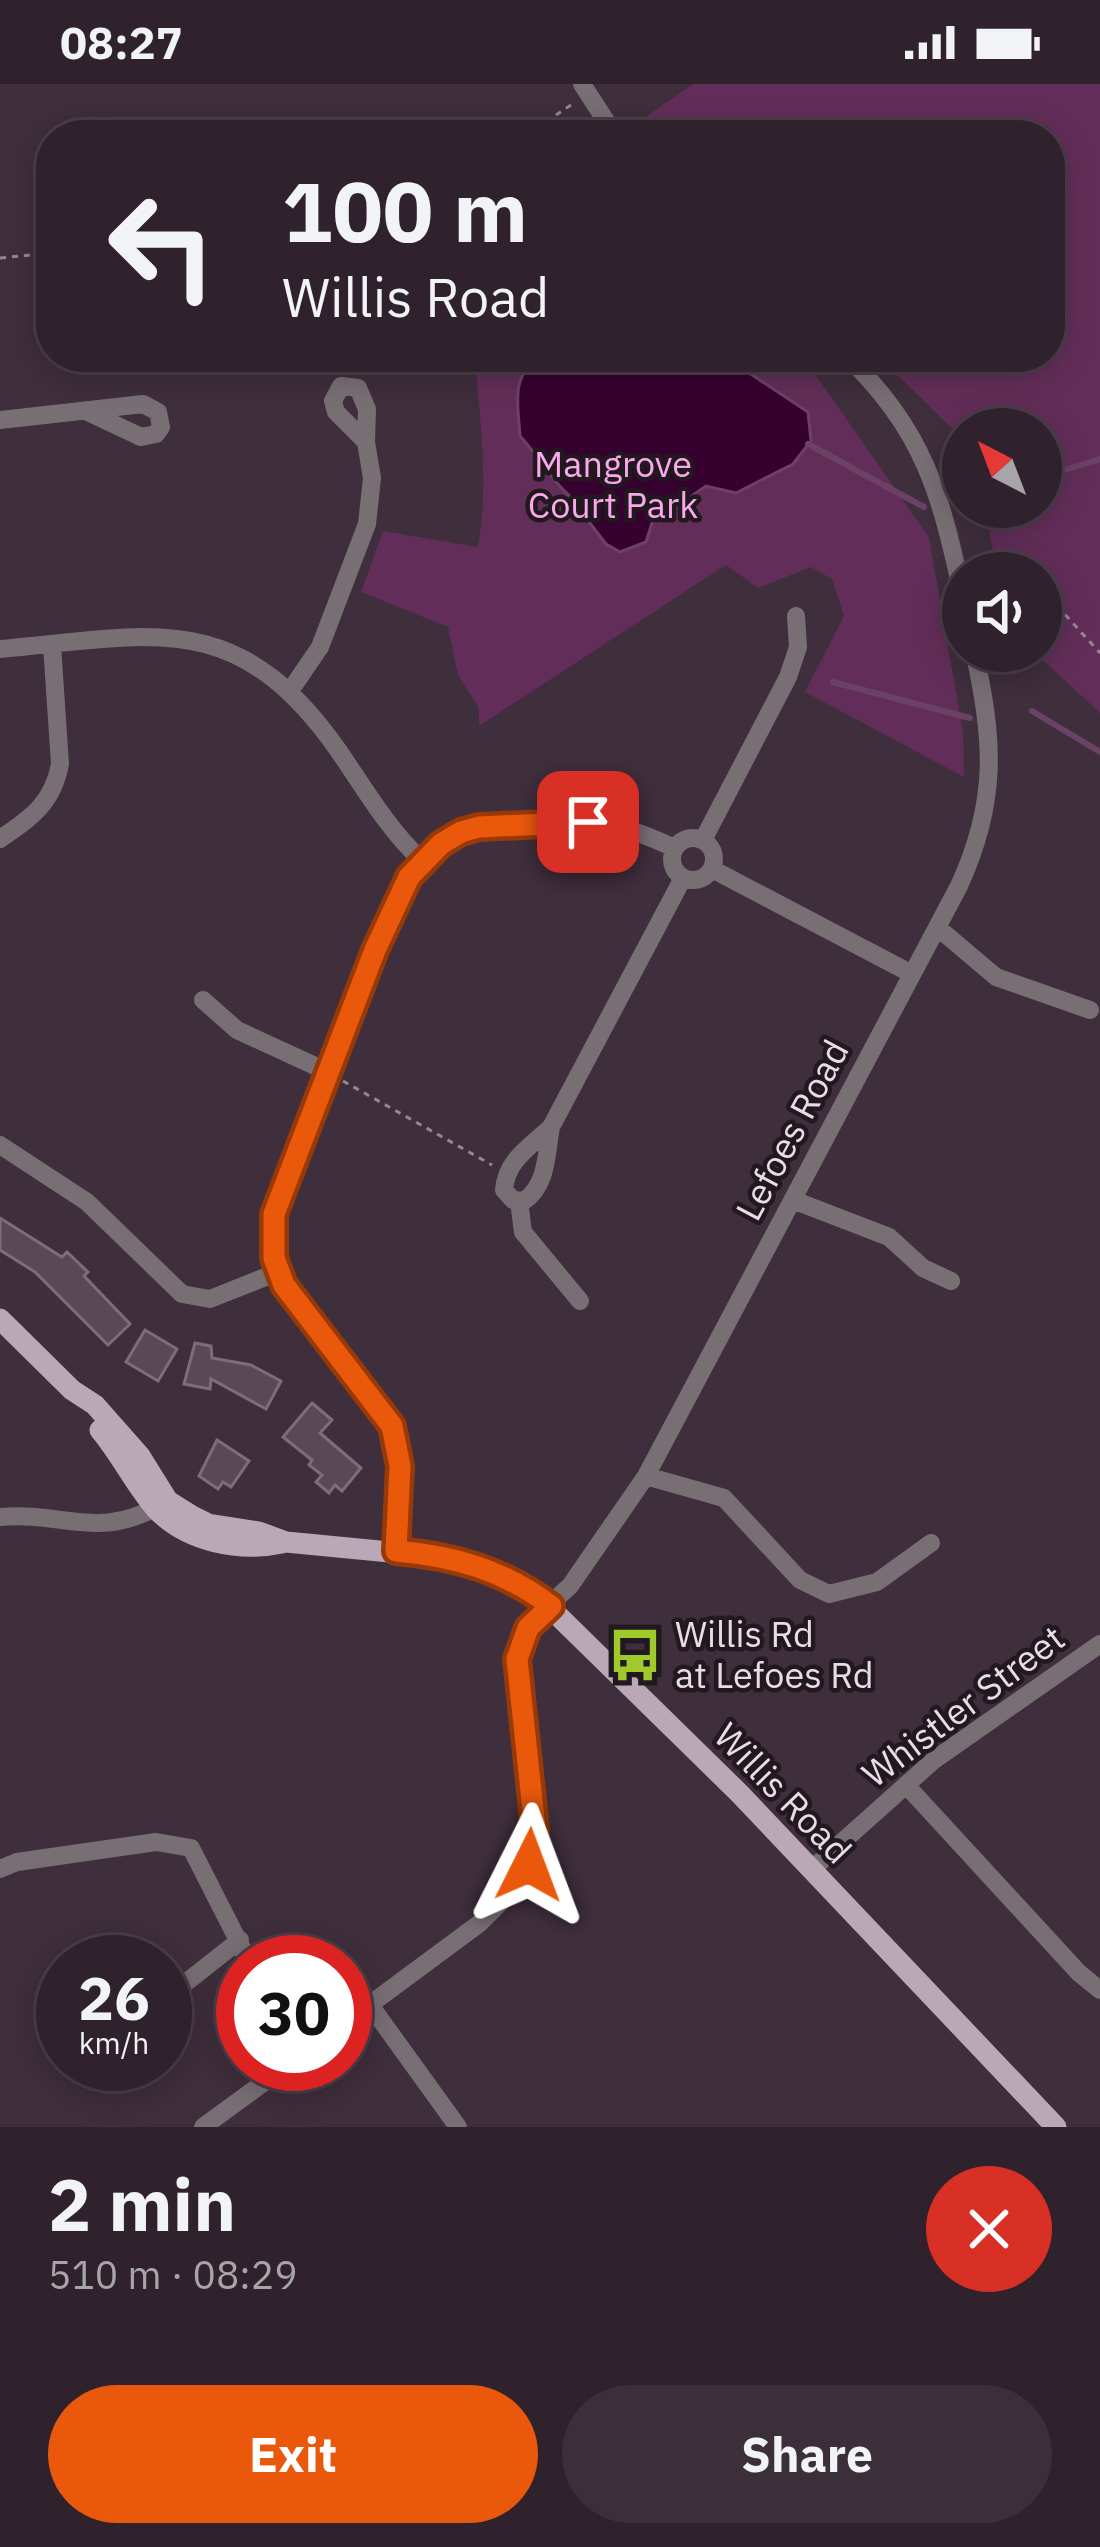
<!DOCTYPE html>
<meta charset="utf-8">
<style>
body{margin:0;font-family:"IBM Plex Sans",sans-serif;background:#3b2f39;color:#f1f3f6;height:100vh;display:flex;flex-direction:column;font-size:45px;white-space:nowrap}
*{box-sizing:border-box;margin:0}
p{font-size:39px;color:#a7a4aa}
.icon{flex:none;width:66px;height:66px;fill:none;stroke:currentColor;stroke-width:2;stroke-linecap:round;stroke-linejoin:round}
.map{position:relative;height:2043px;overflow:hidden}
.side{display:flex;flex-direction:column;background:#2f222d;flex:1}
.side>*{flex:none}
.banner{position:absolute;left:36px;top:36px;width:1029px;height:252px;border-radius:48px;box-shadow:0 6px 30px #0003,0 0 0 3px #4a3f49;background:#2f222d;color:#f1f3f6;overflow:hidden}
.needle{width:78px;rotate:318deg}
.fabs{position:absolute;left:942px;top:324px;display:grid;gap:24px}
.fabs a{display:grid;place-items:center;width:120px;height:120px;border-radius:50%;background:#2f222d;box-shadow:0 6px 30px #0003,0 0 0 3px #4a3f49;font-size:60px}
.speed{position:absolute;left:36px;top:1851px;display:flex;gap:24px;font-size:60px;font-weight:700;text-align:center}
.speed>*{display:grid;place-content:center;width:156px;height:156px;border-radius:50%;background:#2f222d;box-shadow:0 6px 30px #0003,0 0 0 3px #4a3f49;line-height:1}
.speed small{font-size:30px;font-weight:400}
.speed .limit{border:18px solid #d22;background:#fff;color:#111}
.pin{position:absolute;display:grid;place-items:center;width:102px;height:102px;color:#fff;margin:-51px;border-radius:24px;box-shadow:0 6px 18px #0006}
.me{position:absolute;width:132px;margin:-66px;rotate:3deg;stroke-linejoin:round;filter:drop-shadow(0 0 9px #0008)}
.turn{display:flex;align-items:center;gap:42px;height:252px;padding:0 48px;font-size:54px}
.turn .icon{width:156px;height:156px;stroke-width:2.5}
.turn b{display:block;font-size:84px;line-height:102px}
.round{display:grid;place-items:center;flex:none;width:126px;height:126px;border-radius:63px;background:#3b2f39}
.head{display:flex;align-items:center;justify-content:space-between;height:204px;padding:0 48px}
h1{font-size:72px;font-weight:700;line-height:90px}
.cta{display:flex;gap:24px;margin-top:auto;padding:24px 48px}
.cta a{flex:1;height:138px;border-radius:72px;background:#ea580c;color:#fff;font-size:48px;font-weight:700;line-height:138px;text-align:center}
.cta a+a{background:#3b2f39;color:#f1f3f6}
.status{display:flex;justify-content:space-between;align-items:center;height:84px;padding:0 60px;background:#2f222d;direction:ltr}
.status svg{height:33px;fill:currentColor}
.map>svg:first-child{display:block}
.green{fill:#622e59}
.water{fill:#36002f;stroke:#6b4266;stroke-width:3}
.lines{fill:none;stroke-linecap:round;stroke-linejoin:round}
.stream{stroke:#6b4266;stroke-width:6}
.building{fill:#5b4857;stroke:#7f6b7b;stroke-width:3}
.path{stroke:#958792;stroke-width:3;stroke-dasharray:6 6;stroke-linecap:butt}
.minor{stroke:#786f75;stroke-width:18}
.major{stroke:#baa8b6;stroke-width:21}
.route-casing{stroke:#983908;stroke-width:30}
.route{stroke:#ea580c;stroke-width:21}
.labels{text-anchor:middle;stroke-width:9;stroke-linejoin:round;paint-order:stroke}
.park-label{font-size:36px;fill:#faa8eb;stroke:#21191f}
.street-label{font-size:36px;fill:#e8dde5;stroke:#21191f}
.poi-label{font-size:36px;fill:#e8dde5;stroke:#21191f;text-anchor:start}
</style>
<div class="status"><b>08:27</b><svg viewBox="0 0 49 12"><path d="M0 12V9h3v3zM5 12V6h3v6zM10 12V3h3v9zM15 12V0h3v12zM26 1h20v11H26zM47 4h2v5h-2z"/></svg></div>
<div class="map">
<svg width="1100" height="2043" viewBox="0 0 1100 2043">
<rect width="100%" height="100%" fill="#3f2e3c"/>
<path class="green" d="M693,0h407v629l-67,-62h8v-78h-44l-12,-66h56v-78h-78v10l-84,-82h171v-222h-406l-7,-12z
M475,273h328l126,180 34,196 1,44 -159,-85 39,-76 -12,-37 -21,-12 -53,21 -32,-23 -247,161v-18l-21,-33 -10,-48 -87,-35 22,-61 95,16c11,-64 2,-126 -3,-190z"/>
<path class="water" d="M540,273h185l83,55 3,29 -18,23 -57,29 -30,-7 -54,37 -6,19 -26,10 -14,-8 -17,-22 2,-14c-28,-6 -50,-50 -71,-72 -2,-32 -10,-60 20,-79z"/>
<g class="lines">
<path class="stream" d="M808,360l116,63
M1041,393l59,-18
M833,598l137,36
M1032,627l68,41"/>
</g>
<path class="building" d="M0,1134l62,39 5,-5 21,20 -4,4 46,48 -22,21 -73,-73 -35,-22z
M145,1246l32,19 -19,32 -32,-19z
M195,1259l16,3 1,12 39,7 30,16 -15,28 -55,-30 -1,10 -26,-5z
M312,1319l20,17 -12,13 41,35 -19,23 -7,-6 -6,8 -13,-11 6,-7 -13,-10 3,-5 -29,-23z
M217,1356l32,21 -18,26 -8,-5 -5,7 -19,-13z"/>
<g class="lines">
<path class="path" d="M526,51l45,-30
M0,174l51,-5
M989,489l16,-16h8l15,16
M1041,504l59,65
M343,997l149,84"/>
<path class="minor" d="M582,0l33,51
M847,273c77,72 95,141 116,241
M0,336l143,-16 15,8 3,15 -5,7 -15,3 -55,-26
M0,565c154,-14 237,-42 338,101 27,39 49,78 84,111
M290,607l30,-44 47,-123 5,-46 -6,-36 1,-33 -9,-21 -17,-2 -8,15 3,11 30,30
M672 775a21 21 0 1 1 42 0a21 21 0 1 1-42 0Z
M0,755c31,-21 53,-36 60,-75l-8,-119
M703,756l85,-163 10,-30 -2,-31
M712,785l200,105
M937,843l59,50 94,33
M203,916l34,30 89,41
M551,1043c-5,26 -3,57 -27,74l-11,-1 -9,-10c2,-30 27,-44 47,-63l132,-249
M0,1061l87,57 95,92 28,5 68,-27
M793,1116l96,37 34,31 28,13
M519,1117l4,31 57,69
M646,1392l78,22 76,82 29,14 48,-12 54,-39
M0,1433c65,-6 98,25 164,-14
M396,1467c4,-36 11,-82 -1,-117 -20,-60 -113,-117 -122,-180 -8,-58 30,-121 50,-173 25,-67 71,-221 139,-249 22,-9 49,-6 72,-8 61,-3 84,-3 140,24
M906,1701l173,188 21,17
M0,1785l17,-7 139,-20 35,6 58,114
M812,1785l122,-109 166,-116
M165,1915l75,-59
M370,1921l88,122
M345,1939l135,-100 43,-43 6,-15 6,-36 -18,-156 8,-40 8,-14 37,-33 76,-110 313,-590c39,-85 35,-146 15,-235
M203,2043l86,-63"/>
<path class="major" d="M0,1235l72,71 23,15 45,51 28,45 24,15 16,8 51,8 27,10 166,16 54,19 33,20 200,196 317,334
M100,1346c21,25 35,55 56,79 31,33 84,43 126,34"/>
</g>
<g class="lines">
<defs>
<path id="route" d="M529,1781l6,-36 -18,-170 11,-31 23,-22c-47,-36 -97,-50 -155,-55l4,-85 -8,-40 -108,-141 -10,-27v-44l101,-264 34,-73 32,-33 20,-12 18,-5 109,-5"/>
</defs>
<use href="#route" class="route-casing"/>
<use href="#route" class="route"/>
</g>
<defs>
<symbol id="bus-bare" viewBox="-9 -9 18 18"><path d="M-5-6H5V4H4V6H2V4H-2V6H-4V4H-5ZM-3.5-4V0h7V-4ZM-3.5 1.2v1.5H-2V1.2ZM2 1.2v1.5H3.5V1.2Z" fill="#a0c92b" stroke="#21191f" stroke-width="2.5" paint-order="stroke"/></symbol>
</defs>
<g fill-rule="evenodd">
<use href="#bus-bare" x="597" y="1533" width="76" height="76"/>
</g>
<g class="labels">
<g class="park-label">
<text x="613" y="393">Mangrove<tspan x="613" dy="41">Court Park</tspan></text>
</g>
<g class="street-label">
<text transform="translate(792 1046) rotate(-62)" y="13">Lefoes Road</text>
<text transform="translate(963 1622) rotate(-37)" y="13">Whistler Street</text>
<text transform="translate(783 1709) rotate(46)" y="13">Willis Road</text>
</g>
<g class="poi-label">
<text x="675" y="1563">Willis Rd<tspan x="675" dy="41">at Lefoes Rd</tspan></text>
</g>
</g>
</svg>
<div class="fabs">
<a><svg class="needle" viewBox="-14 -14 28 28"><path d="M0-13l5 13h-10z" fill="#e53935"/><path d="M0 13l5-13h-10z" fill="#a7a4aa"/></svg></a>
<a><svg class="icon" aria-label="sound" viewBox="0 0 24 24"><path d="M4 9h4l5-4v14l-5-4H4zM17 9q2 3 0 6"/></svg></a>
</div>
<div class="speed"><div>26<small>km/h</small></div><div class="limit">30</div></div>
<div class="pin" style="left:588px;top:738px;background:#d93025"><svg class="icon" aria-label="arrive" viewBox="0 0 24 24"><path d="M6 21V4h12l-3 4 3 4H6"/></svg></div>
<svg class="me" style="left:529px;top:1781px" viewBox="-20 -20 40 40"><path d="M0-17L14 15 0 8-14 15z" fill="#ea580c" stroke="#fff" stroke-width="4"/></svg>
<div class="banner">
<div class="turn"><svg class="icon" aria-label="left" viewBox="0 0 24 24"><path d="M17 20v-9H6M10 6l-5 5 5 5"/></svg><div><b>100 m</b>Willis Road</div></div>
</div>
</div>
<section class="side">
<div class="head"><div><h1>2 min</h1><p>510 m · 08:29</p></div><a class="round" style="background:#d93025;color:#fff"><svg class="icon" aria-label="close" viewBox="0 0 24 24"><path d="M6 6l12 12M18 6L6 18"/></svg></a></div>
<div class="cta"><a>Exit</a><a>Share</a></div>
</section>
